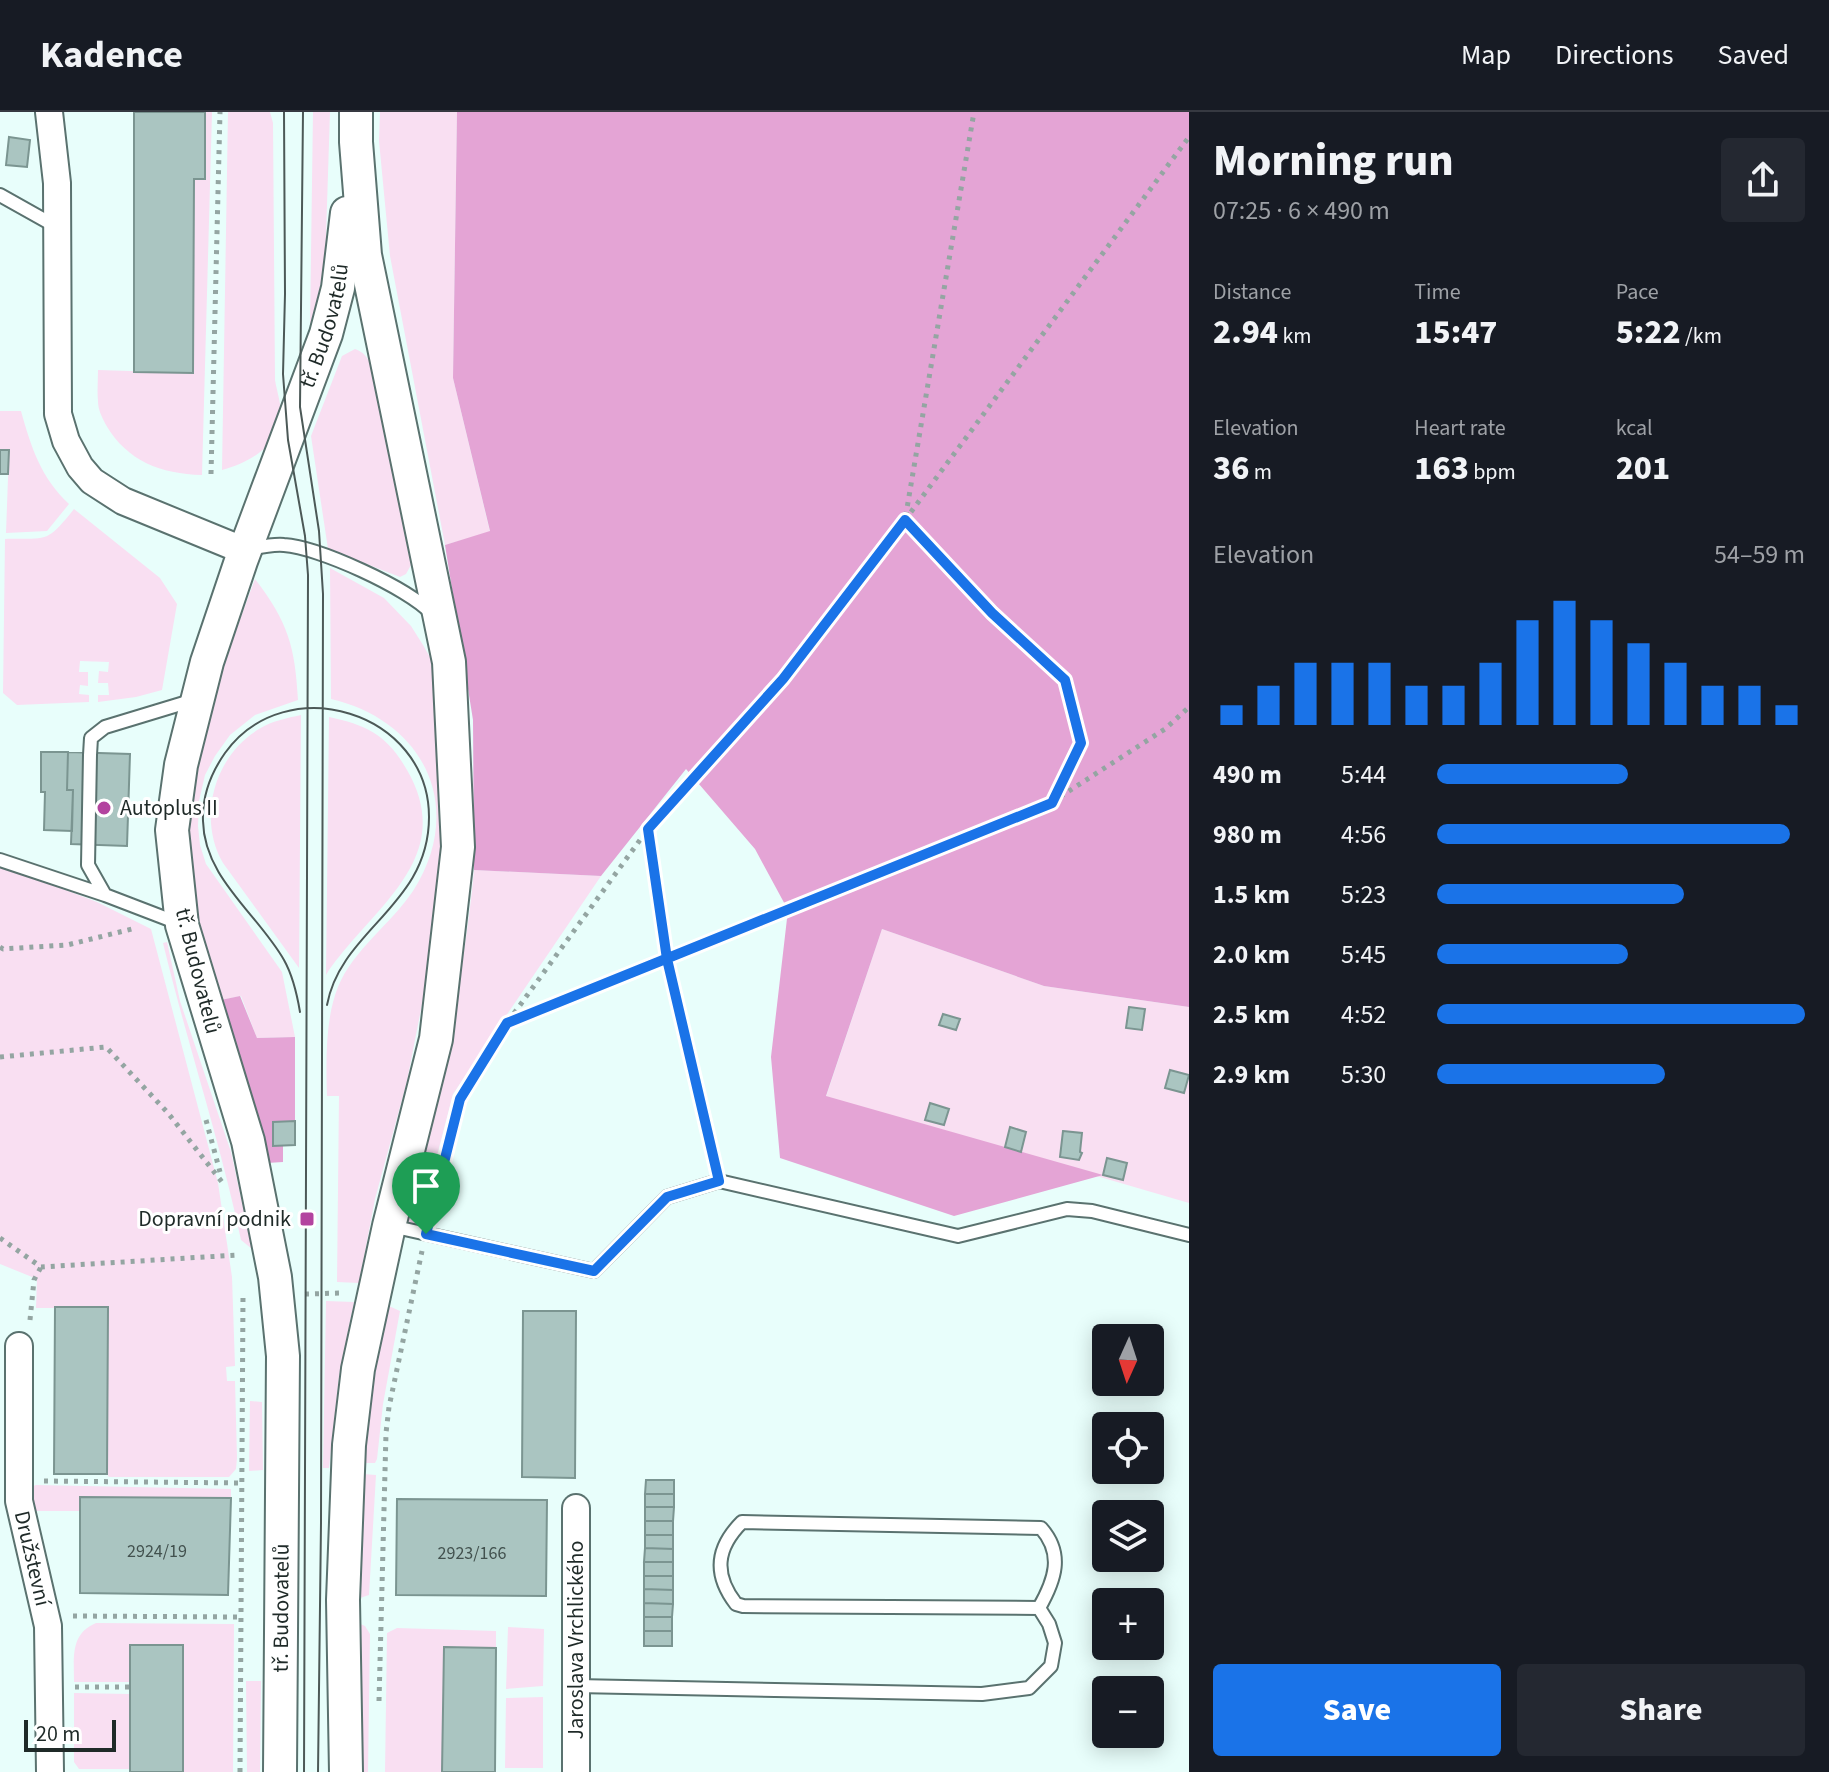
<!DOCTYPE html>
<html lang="en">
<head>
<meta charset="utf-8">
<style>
	:root { --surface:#171b24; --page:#242831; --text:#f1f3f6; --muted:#9ea1a6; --line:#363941; --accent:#1a73e8 }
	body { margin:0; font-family:"Source Sans 3",sans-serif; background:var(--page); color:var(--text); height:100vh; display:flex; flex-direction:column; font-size:30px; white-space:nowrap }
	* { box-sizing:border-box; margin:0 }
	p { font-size:26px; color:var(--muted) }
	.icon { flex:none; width:44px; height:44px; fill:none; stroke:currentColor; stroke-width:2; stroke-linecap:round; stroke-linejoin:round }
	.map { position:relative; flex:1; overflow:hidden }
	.drawer { display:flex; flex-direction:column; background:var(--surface); width:640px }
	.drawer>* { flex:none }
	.needle { width:52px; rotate:183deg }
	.fabs { position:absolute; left:1092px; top:1212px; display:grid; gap:16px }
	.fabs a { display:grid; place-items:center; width:72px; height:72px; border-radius:8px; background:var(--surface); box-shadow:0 4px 20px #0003; font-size:40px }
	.scale { position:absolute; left:24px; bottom:20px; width:92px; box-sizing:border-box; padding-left:8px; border:4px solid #1f2a28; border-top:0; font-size:22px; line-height:28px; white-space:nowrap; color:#1f2a28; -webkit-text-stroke:6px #fff; paint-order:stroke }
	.pin { position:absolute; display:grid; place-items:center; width:68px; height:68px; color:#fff; margin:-82px -34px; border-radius:50% 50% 50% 0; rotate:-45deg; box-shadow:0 0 8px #0007 }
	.pin .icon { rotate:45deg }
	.round { display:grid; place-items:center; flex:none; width:84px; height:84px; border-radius:8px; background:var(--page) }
	.headline { display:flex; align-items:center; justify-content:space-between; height:136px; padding:0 24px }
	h1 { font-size:44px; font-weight:800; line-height:60px }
	.stats { display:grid; grid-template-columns:repeat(3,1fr); gap:12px; height:136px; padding:8px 24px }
	.stats div { display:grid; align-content:center }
	.stats b { font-size:34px; font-weight:800 }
	.stats small { font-size:22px; font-weight:400 }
	.stats p { font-size:22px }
	.chart { height:224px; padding:16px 24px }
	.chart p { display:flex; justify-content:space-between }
	.chart svg { width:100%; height:144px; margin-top:8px; stroke:var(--accent); stroke-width:6 }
	.primary-button { display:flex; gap:16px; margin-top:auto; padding:16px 24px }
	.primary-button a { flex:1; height:92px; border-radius:8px; background:var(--accent); color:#fff; font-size:32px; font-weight:800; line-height:92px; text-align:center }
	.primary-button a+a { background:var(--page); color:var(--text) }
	ul { padding:0 24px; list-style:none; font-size:26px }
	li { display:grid; grid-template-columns:128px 96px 1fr; align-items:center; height:60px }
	li i { height:20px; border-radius:10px; background:var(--accent) }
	header { display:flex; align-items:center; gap:48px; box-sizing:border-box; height:112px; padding:0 40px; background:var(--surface); border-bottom:2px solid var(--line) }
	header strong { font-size:38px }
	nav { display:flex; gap:44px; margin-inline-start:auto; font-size:28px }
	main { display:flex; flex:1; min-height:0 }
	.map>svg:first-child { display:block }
</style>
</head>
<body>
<header>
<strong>Kadence</strong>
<nav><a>Map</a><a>Directions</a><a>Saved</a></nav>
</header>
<main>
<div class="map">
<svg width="1189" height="1660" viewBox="0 0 1189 1660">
	<rect width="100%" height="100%" fill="#e8fefb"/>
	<path fill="#f9dff2" d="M205 0H212L202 363C161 362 127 349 106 313 102 305 98 298 98 289 97 279 98 268 98 258L193 261 194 67 205 66Z
		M228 0H270L273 11 275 268C277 280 282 295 281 306 276 336 248 351 222 358Z
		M313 0H330L325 155 310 214Z
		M380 0H457L453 266 490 420 445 433 390 144 379 29Z
		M355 237C372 243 372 259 375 274L411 453 406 462 400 465 328 437 311 324 342 244Z
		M0 299H21C31 335 41 366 69 392L47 419 6 421 9 339 0 338Z
		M74 397 160 466 177 492 162 578 136 585 98 590V583H109L108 571H98L99 559 108 560 109 550 80 549 79 560H88V574L80 573 79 582 89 583V590L17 593 3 581 5 427C48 426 46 432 74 397Z
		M330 456 384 486 411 514 423 533 431 547 440 632V749L430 851 407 969 375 1087 359 1171 337 1170 339 984H327C326 950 325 907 338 875 353 838 391 812 413 779 466 696 425 609 331 587Z
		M255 467C288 510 295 534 298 588L255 603 230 623 215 644 205 663 199 689 198 714 200 733 206 752 282 860 295 925 257 926 241 884 216 889C209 864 200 838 195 812 170 686 212 583 255 467Z
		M301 603 299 856 223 751C197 706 214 644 259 617 272 609 287 606 301 603Z
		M329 605C367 613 387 623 407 658 459 748 369 797 326 863Z
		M0 753 97 790 151 817 218 1071 232 1165 235 1254 226 1255 227 1269H235L237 1346 236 1357 229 1365H109L107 1362 108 1196H36L37 1167 0 1152Z
		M474 758 601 764 453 982 421 1105 416 1113 406 1114C434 996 463 879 474 758Z
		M882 817 1044 874 1189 895V1091L826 985Z
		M167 830 180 889 231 1040 252 1137 241 1128C220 1028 187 931 163 831Z
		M326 1189 354 1190 339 1264 329 1356H323Z
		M389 1194 400 1199 383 1292 377 1347 375 1351H365L370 1286Z
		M250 1289 262 1290 263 1358 249 1359Z
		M363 1362 376 1363 369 1483 360 1486Z
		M36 1373 231 1377V1386L80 1385V1399H36L33 1397 31 1375Z
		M96 1511 234 1512 233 1660H183V1534L131 1533 130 1570H74C74 1545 70 1522 96 1511Z
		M358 1511 365 1514 370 1522 368 1660H358Z
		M508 1515 544 1517 543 1574 506 1577Z
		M397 1516 496 1519V1536L444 1535 442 1660H385L387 1521Z
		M246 1569H261L260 1660H247Z
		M74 1581 130 1582V1657H79L74 1650Z
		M543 1585V1656H505L506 1586Z"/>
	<path fill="#e4a4d5" d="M457 0H1189V895L1044 874 882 817 826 984 1103 1063 954 1104 780 1046 771 945 788 798 755 737 686 657 601 764 474 758 473 608 445 433 490 419 453 266Z
		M240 884 257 926 295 925V1009L273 1010V1034H283V1050L267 1051 216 889Z"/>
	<path fill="#aac5c1" stroke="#7b9591" stroke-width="2" d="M134 0H205V67H194L193 261 134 260Z
		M9 25 30 28 27 55 6 53Z
		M0 338H9L8 362H0Z
		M41 640H68L67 678H73L72 719 44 718 45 680H41Z
		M68 640 130 642 127 734 71 732 73 678H67Z
		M1129 895 1145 897 1142 918 1126 916Z
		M943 902 960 907 956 918 939 913Z
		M1170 958 1189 963 1184 981 1165 976Z
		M930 991 949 997 944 1013 925 1008Z
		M295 1009V1033L273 1034V1010Z
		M1010 1015 1026 1020 1021 1040 1005 1035Z
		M1063 1019 1082 1021 1080 1040 1082 1041 1079 1048 1060 1045Z
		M1107 1046 1127 1051 1123 1068 1103 1063Z
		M55 1195H108L107 1362H54Z
		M523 1199H576L575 1366 522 1365Z
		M646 1368H674V1382H645Z
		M645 1382H674V1395H645Z
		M80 1385 231 1386 228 1483 80 1481Z
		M397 1387 547 1388 546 1484 396 1483Z
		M645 1395H674L673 1409H645Z
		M645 1409H673V1423H645Z
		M645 1423H673V1437L645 1436Z
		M645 1436 673 1437V1450H644Z
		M644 1450H673V1464H644Z
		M644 1464H673V1478L644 1477Z
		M644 1477 673 1478V1492L644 1491Z
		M644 1491 673 1492 672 1505H644Z
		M644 1505H672V1519H644Z
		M644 1519H672V1534H644Z
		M130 1533H183V1660H130Z
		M444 1535 496 1536 495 1660H442Z"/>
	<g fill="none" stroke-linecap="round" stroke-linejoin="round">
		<defs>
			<path id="service" d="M0 83 57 115
				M247 438C259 435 272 432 284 433 318 435 408 476 431 501
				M0 748 105 783
				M178 811 105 783 88 753 90 643 91 626 105 615 194 588
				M391 1114 594 1159 667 1085 719 1069 958 1124 1067 1097 1092 1099 1189 1123
				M576 1574 982 1582 1029 1576 1051 1554 1055 1531 1049 1512 1039 1496 743 1494 736 1492C713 1462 716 1436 742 1410L1041 1416C1064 1442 1055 1468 1039 1496"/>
			<g id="minor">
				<path d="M49 0 57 71 58 302 66 329 80 355 92 369 123 389 245 439"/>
				<path id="s1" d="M19 1234V1389L48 1514 50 1660"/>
				<path d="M576 1660V1396"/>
			</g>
			<g id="tertiary">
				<path id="s2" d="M280 1660 283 1244 275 1165 248 1029 182 813 172 718 181 653 207 550 241 449 326 222 338 176 347 101"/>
				<path d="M346 1660 343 1488 349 1333 358 1257 389 1114 436 927 458 735 449 550 365 143 356 30V0"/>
			</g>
		</defs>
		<use href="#service" stroke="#5a726f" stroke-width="16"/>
		<use href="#minor" stroke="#5a726f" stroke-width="30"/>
		<use href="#tertiary" stroke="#5a726f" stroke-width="36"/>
		<path stroke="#94a5a2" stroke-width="5" stroke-dasharray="4 6" stroke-linecap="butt" d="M211 362 220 0
			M1052 690 1165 617 1189 595
			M648 717 667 847 715 1052
			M0 835 3 837 67 833 132 817
			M507 911 1052 691 1081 631 1065 568 992 501 905 408 974 0
			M0 945 106 935 168 1001 222 1070
			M206 1008 220 1060
			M431 1102 460 987 507 911 648 717 783 567 905 408 1189 25
			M0 1126 41 1155 237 1143
			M305 1182 343 1181
			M30 1208 34 1168 41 1155
			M44 1369 243 1371
			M73 1504 240 1505
			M75 1575H130
			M379 1589 386 1321 389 1295 422 1139
			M240 1660 243 1184"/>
		<use href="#service" stroke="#fff" stroke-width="12"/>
		<use href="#minor" stroke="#fff" stroke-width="26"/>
		<use href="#tertiary" stroke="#fff" stroke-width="32"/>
		<path stroke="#4c5957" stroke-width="2" d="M284 0 285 182 283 262 288 328 305 424 308 463 304 1660
			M303 0 300 295 319 419 323 482 321 1411 318 1660
			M300 900C297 882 293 864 284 848 258 802 204 766 203 709 202 684 211 661 225 641 286 556 429 600 429 705 429 794 341 817 327 893"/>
	</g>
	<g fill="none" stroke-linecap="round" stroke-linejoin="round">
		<defs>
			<path id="route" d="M426 1122 594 1159 667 1085 719 1069 667 847 648 717 783 567 905 408 992 501 1065 568 1081 631 1052 691 507 911 460 987 426 1122"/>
		</defs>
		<use href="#route" stroke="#fff" stroke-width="16"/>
		<use href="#route" stroke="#1a73e8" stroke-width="10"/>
	</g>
	<g fill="#b3439f" stroke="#fff" stroke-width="3">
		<circle cx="104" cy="696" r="8"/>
		<rect x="299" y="1099" width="16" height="16" rx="4"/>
	</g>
	<g text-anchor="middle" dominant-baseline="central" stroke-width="6" stroke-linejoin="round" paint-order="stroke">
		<g font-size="18" fill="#42514e">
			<text x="157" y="1439">2924/19</text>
			<text x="472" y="1441">2923/166</text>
		</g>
		<g font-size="22" fill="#1f2a28" stroke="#fff">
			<text stroke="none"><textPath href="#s2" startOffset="1484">tř. Budovatelů</textPath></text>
			<text transform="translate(198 859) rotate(76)">tř. Budovatelů</text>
			<text stroke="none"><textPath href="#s1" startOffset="214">Družstevní</textPath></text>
			<text stroke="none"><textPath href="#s2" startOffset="164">tř. Budovatelů</textPath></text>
			<text transform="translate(576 1528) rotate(-90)">Jaroslava Vrchlického</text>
		</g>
		<g font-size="22" fill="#1f2a28" stroke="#fff" text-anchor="start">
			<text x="120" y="696">Autoplus II</text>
			<text x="291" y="1107" text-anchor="end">Dopravní podnik</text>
		</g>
	</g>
</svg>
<div class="fabs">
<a><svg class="needle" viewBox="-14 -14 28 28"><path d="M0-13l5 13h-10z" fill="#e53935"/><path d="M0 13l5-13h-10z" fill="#9ea1a6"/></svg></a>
<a><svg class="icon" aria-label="locate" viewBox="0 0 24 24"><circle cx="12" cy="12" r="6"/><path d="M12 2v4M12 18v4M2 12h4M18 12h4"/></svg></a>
<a><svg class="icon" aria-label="layers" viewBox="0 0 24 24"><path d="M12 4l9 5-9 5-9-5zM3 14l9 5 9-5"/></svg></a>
<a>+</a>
<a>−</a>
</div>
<div class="scale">20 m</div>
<div class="pin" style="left:426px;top:1122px;background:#1e9e55"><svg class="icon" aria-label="arrive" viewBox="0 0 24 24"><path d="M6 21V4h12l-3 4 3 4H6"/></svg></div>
</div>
<section class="drawer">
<div class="headline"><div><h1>Morning run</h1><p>07:25 · 6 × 490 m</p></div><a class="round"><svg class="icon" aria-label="share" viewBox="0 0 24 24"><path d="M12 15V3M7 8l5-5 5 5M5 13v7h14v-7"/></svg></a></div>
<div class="stats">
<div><p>Distance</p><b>2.94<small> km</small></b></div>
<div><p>Time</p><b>15:47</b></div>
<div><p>Pace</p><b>5:22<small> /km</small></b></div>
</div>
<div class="stats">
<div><p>Elevation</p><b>36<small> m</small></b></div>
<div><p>Heart rate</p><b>163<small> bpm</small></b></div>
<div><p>kcal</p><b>201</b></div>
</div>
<div class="chart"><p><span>Elevation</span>54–59 m</p>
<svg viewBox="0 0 160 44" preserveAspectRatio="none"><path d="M5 44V38M15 44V32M25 44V25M35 44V25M45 44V25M55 44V32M65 44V32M75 44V25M85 44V12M95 44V6M105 44V12M115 44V19M125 44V25M135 44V32M145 44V32M155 44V38"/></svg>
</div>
<ul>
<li><b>490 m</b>5:44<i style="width:52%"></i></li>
<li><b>980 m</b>4:56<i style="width:96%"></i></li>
<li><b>1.5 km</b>5:23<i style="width:67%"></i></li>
<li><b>2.0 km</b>5:45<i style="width:52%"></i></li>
<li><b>2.5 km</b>4:52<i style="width:100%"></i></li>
<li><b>2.9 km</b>5:30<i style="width:62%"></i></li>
</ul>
<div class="primary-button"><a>Save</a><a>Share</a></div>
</section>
</main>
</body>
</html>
